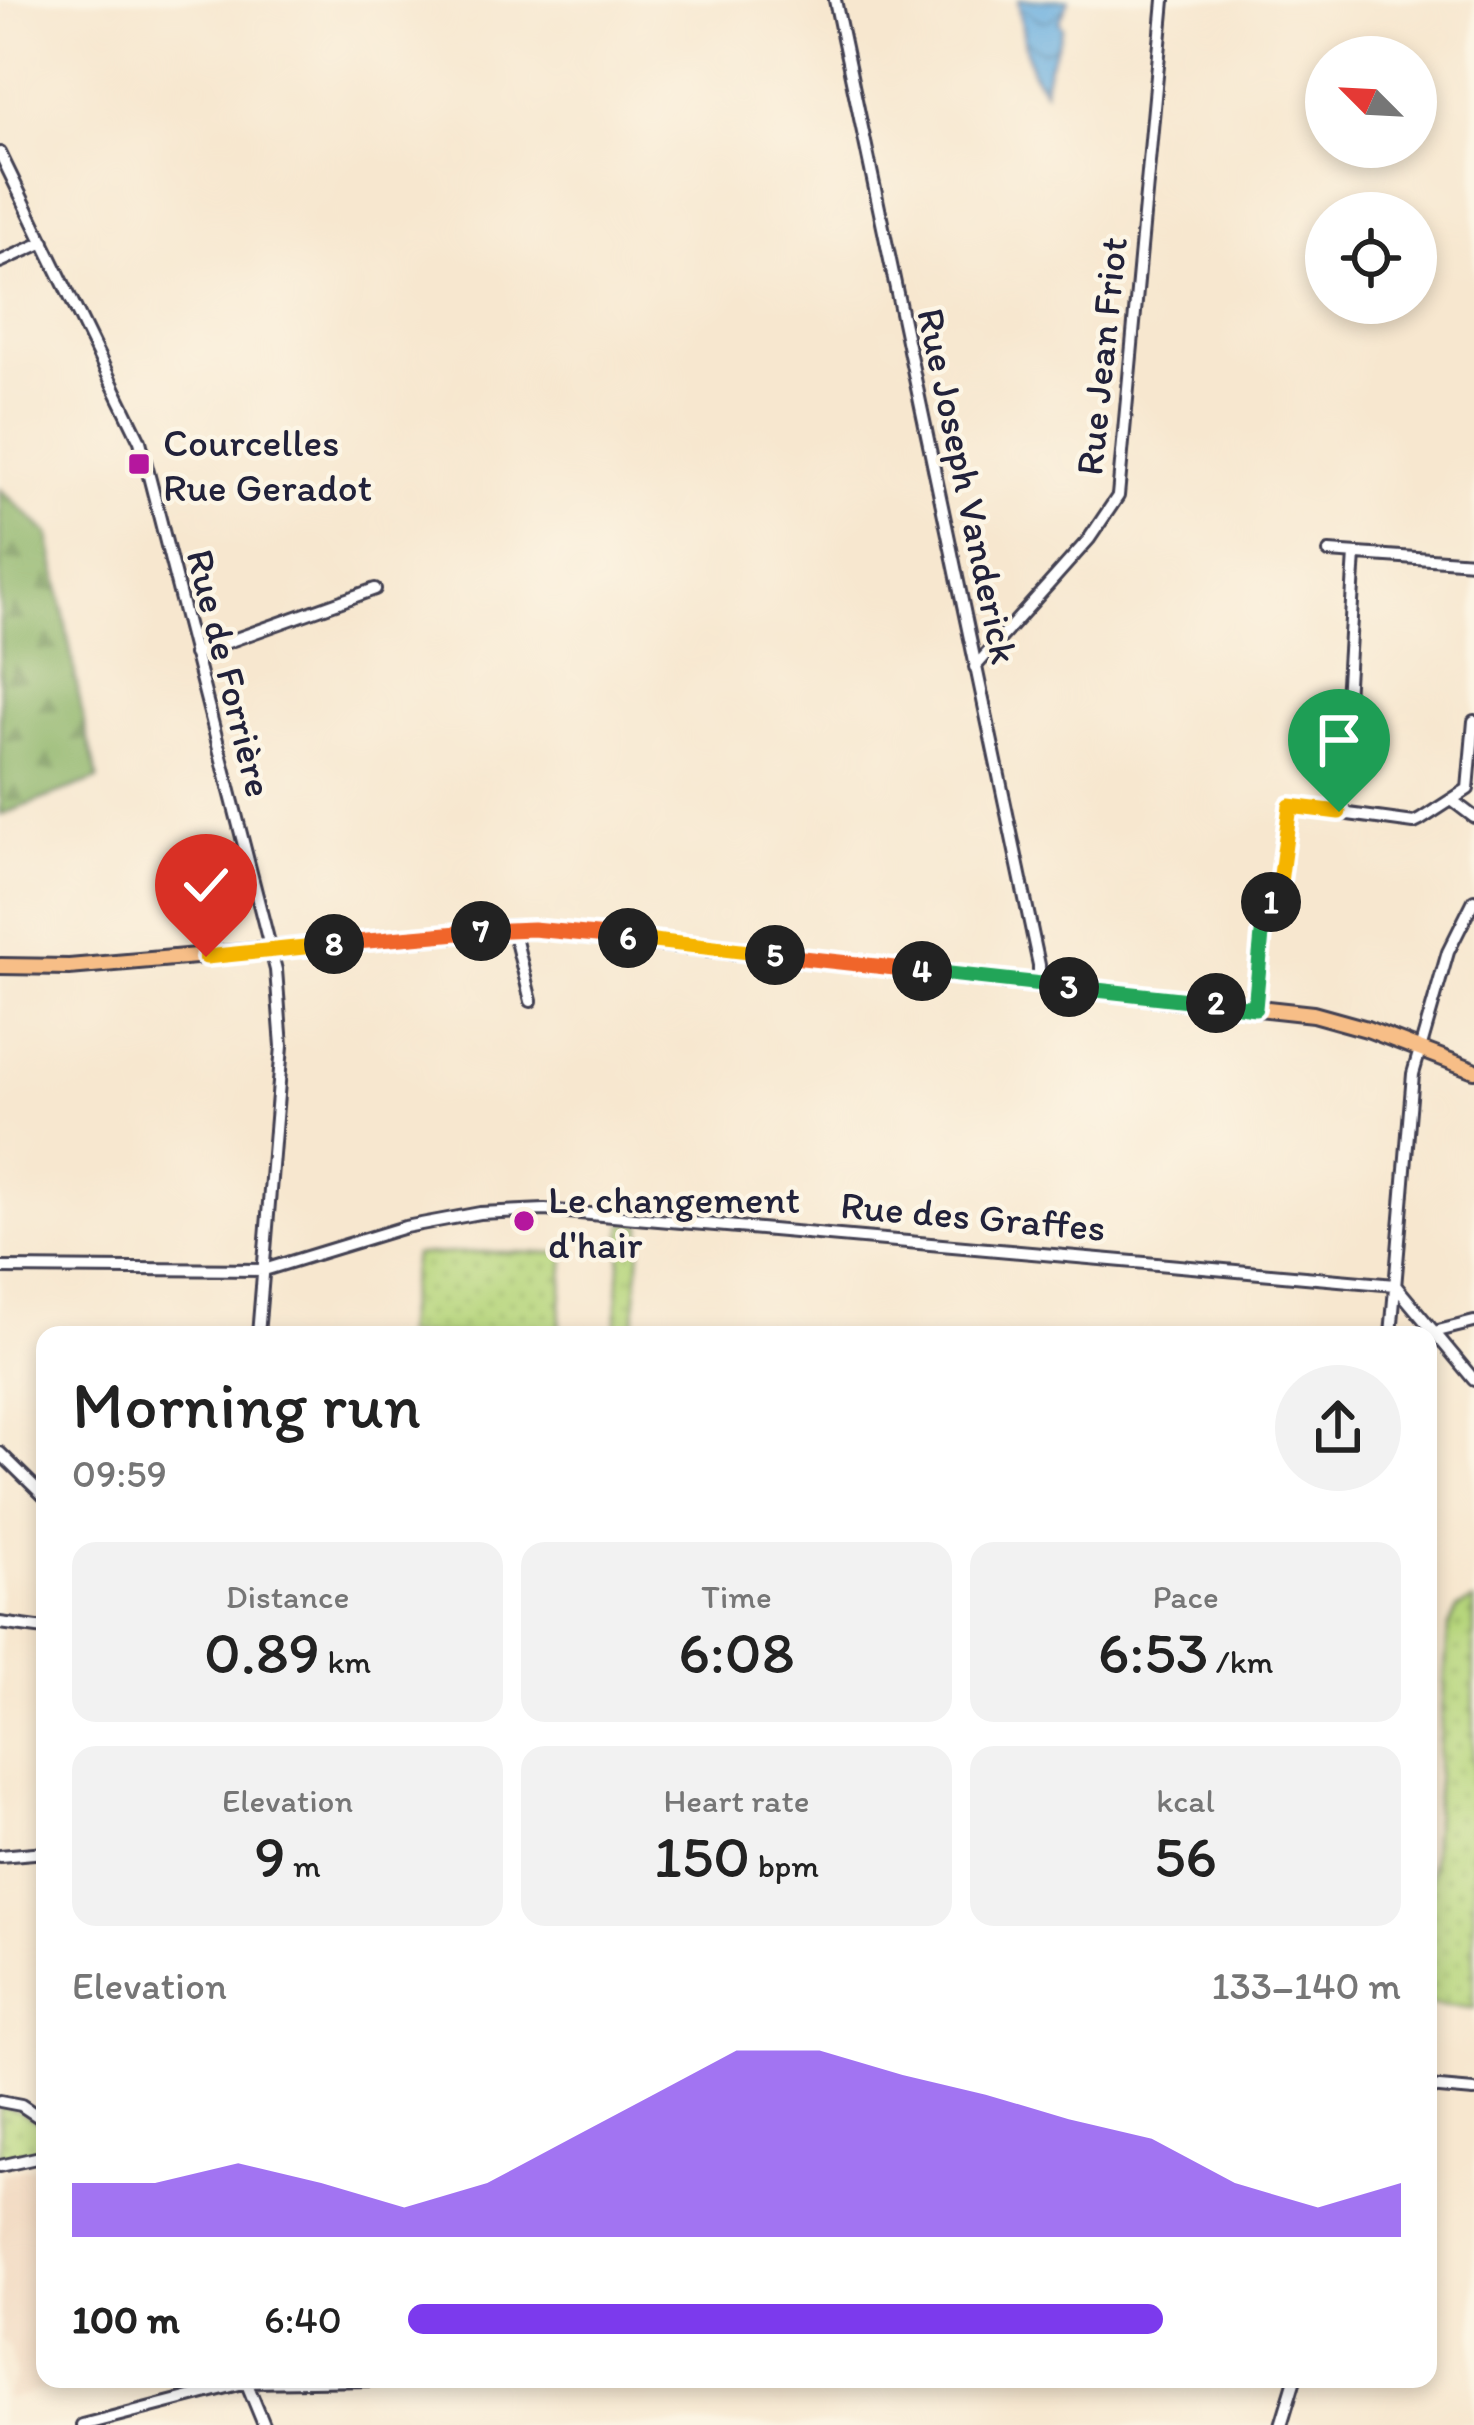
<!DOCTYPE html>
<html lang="en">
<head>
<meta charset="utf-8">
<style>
	:root { --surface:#fff; --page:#f2f2f2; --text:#222; --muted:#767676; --accent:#7c3aed }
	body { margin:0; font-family:Itim,sans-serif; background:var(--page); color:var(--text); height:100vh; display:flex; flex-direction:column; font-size:45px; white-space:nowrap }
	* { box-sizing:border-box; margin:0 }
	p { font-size:39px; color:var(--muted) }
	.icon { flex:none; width:66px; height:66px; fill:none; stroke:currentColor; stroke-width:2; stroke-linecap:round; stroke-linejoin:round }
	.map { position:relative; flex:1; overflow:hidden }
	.drawer { position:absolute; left:36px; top:1326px; width:1401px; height:1062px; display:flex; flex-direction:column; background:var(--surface); border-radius:24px; box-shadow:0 6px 18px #0003 }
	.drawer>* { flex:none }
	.needle { width:78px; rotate:294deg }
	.fabs { position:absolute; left:1305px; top:36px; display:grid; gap:24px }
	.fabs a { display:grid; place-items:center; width:132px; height:132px; border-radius:50%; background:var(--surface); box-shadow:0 6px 18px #0003; font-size:60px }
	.pin { position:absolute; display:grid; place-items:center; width:102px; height:102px; color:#fff; margin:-123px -51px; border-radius:50% 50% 50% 0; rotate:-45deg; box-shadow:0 0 12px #0007 }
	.pin .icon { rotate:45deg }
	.km { position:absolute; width:60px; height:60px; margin:-30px; border-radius:50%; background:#222; color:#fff; font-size:33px; line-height:60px; text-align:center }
	.round { display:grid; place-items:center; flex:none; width:126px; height:126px; border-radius:63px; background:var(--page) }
	.head { display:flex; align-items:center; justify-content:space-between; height:204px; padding:0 36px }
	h1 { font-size:66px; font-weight:600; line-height:90px }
	.stats { display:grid; grid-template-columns:repeat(3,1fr); gap:18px; height:204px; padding:12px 36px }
	.stats div { display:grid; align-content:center; border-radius:24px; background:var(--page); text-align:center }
	.stats b { font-size:60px; font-weight:600 }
	.stats small { font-size:33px; font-weight:400 }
	.stats p { font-size:33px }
	.chart { height:336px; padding:24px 36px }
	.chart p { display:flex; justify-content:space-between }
	.chart svg { width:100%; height:216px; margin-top:12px; fill:var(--accent); opacity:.7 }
	ul { padding:0 36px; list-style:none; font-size:39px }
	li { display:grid; grid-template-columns:192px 144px 1fr; align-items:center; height:90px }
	li i { height:30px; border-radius:15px; background:var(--accent) }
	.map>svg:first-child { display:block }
</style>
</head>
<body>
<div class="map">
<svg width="1474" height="2425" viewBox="0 0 1474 2425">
	<defs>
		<pattern id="grass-dots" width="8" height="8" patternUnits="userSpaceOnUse" patternTransform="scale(3)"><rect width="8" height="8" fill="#b6d57c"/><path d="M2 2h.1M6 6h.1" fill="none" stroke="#9cb76c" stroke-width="1.8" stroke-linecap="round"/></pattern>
		<pattern id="forest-firs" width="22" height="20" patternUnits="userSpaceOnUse" patternTransform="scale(3)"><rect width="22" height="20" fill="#90b66c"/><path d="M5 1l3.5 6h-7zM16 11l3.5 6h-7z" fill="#75945a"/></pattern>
		<pattern id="water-waves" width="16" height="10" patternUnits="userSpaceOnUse" patternTransform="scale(3)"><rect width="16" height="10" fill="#69aedf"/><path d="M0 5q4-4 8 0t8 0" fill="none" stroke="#568db6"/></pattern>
	</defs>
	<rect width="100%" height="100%" fill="#fcf5e5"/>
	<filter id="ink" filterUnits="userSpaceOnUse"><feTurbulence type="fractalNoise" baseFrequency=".00833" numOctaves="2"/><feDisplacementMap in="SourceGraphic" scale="24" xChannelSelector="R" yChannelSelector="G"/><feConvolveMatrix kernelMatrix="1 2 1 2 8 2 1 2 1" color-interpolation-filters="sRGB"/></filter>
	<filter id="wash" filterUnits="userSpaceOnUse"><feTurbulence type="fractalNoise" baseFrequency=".004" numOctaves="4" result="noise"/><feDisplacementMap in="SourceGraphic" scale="48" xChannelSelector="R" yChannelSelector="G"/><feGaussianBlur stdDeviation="2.7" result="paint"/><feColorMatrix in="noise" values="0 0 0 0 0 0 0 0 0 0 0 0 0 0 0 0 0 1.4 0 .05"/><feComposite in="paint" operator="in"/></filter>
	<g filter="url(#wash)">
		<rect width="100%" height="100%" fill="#f7e7cf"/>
		<path fill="#f0d5bc" d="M45 2164V2379H85L9 2399 5 2396 16 2377 10 2347 0 2339V2175Z"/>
		<path fill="url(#grass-dots)" stroke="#6c7c5c" stroke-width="3" d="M623 1223 642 1225 633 1335H615Z
			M485 1252 565 1253 559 1333 611 1335H403L414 1255Z
			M1474 1601V2008L1428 2004V1909L1448 1628 1457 1609Z
			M0 2107 18 2111 43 2126 45 2150 0 2161Z"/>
		<path fill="url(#forest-firs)" stroke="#596c54" stroke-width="3" d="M0 489 49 534 84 723 98 779 0 815Z"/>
		<path fill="url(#water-waves)" stroke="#46688d" stroke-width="3" d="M1018 0H1069L1059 22 1063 27C1057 51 1045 66 1044 91 1023 66 1024 31 1018 0Z"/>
	</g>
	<g filter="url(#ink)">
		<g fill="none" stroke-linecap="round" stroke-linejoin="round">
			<defs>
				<path id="minor" d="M835 0 1039 965V984
					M0 153 140 441 276 970 282 1046 258 1335
					M0 262 44 242
					M1329 552 1474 562
					M194 654 375 589
					M975 667 1089 539 1118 496 1164 0
					M1453 801 1474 817
					M1339 812 1355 554
					M513 929 531 1001
					M1255 1008 1265 913 1279 890 1290 806 1414 823 1420 820 1468 789 1474 721
					M0 1268 264 1270 405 1227 480 1213 545 1210 1395 1285
					M1395 1285 1474 1380
					M1434 1332 1474 1322
					M1391 1335 1413 1074 1448 952 1474 900
					M0 1453 45 1497
					M0 1623 45 1629
					M0 1856 45 1852
					M1428 2087 1474 2091
					M0 2101 21 2105 45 2121
					M0 2166 45 2156
					M245 2379 264 2425
					M82 2425 247 2382 437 2379
					M1281 2425 1295 2379"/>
				<path id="major" d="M0 966 69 967 510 929 544 930 1313 1014 1367 1029 1474 1070"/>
			</defs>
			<use href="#minor" stroke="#424051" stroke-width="16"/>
			<use href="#major" stroke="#424051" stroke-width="20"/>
			<use href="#minor" stroke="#fff" stroke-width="10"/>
			<use href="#major" stroke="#f7be87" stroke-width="14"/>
		</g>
	</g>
	<g fill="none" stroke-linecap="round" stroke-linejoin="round" filter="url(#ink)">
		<defs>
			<path id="split-1" d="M1271 902 1279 890 1290 806 1339 812"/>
			<path id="split-2" d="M1216 1003 1255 1008 1264 913 1271 902"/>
			<path id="split-3" d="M1069 987 1216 1003"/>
			<path id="split-4" d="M922 971 1069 987"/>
			<path id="split-5" d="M775 955 922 971"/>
			<path id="split-6" d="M628 938 775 955"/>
			<path id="split-7" d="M481 931 533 929 628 938"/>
			<path id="split-8" d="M334 944 481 931"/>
			<path id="split-9" d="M206 957 334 944"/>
		</defs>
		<use href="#split-1" stroke="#fff" stroke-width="24"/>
		<use href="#split-2" stroke="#fff" stroke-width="24"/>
		<use href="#split-3" stroke="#fff" stroke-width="24"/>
		<use href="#split-4" stroke="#fff" stroke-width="24"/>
		<use href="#split-5" stroke="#fff" stroke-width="24"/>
		<use href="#split-6" stroke="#fff" stroke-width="24"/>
		<use href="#split-7" stroke="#fff" stroke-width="24"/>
		<use href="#split-8" stroke="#fff" stroke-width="24"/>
		<use href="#split-9" stroke="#fff" stroke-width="24"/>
		<use href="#split-1" stroke="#f5b400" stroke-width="15"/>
		<use href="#split-2" stroke="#22a559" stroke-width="15"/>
		<use href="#split-3" stroke="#22a559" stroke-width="15"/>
		<use href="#split-4" stroke="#22a559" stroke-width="15"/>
		<use href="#split-5" stroke="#f0652b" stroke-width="15"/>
		<use href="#split-6" stroke="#f5b400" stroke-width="15"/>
		<use href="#split-7" stroke="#f0652b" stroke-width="15"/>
		<use href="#split-8" stroke="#f0652b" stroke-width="15"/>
		<use href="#split-9" stroke="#f5b400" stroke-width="15"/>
	</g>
	<g fill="#b5179e" stroke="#fcf5e5" stroke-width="4.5">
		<rect x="127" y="452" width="24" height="24" rx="6"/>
		<circle cx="524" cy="1221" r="12"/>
	</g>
	<g text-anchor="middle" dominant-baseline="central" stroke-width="9" stroke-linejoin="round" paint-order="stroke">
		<g font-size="39" fill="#22223b" stroke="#fcf5e5">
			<text transform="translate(1101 356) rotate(-84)">Rue Jean Friot</text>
			<text transform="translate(968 486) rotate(78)">Rue Joseph Vanderick</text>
			<text transform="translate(230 673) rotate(76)">Rue de Forrière</text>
			<text transform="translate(973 1216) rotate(5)">Rue des Graffes</text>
		</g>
		<g font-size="39" fill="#22223b" stroke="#fcf5e5" text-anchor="start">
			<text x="163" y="442">Courcelles<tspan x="163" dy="45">Rue Geradot</tspan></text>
			<text x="548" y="1199">Le changement<tspan x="548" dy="45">d'hair</tspan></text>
		</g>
	</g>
</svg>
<div class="fabs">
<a><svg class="needle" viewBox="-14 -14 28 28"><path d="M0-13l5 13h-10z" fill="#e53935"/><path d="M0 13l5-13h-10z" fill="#767676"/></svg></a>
<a><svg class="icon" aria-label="locate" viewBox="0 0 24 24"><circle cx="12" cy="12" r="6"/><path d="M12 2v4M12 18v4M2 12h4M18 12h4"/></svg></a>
</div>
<div class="pin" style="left:1339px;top:812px;background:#1e9e55"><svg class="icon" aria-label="arrive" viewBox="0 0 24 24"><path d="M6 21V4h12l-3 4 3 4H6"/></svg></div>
<div class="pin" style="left:206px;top:957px;background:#d93025"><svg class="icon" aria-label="check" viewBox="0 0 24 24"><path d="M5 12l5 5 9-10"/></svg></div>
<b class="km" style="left:1271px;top:902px">1</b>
<b class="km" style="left:1216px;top:1003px">2</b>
<b class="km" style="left:1069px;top:987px">3</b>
<b class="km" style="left:922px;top:971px">4</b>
<b class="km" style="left:775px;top:955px">5</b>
<b class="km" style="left:628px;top:938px">6</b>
<b class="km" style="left:481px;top:931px">7</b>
<b class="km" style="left:334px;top:944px">8</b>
<section class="drawer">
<div class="head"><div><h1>Morning run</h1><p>09:59</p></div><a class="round"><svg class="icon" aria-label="share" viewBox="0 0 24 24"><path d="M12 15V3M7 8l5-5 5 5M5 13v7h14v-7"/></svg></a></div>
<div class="stats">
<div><p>Distance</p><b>0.89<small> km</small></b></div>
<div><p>Time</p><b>6:08</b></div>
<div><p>Pace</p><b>6:53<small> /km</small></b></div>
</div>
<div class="stats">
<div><p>Elevation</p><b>9<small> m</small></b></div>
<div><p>Heart rate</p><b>150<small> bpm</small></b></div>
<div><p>kcal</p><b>56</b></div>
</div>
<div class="chart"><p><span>Elevation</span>133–140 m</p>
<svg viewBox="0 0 160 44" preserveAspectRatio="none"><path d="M0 44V33L10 33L20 29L30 33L40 38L50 33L60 24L70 15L80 6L90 6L100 11L110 15L120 20L130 24L140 33L150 38L160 33V44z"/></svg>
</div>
<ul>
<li><b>100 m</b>6:40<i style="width:76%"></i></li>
</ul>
</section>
</div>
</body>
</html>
